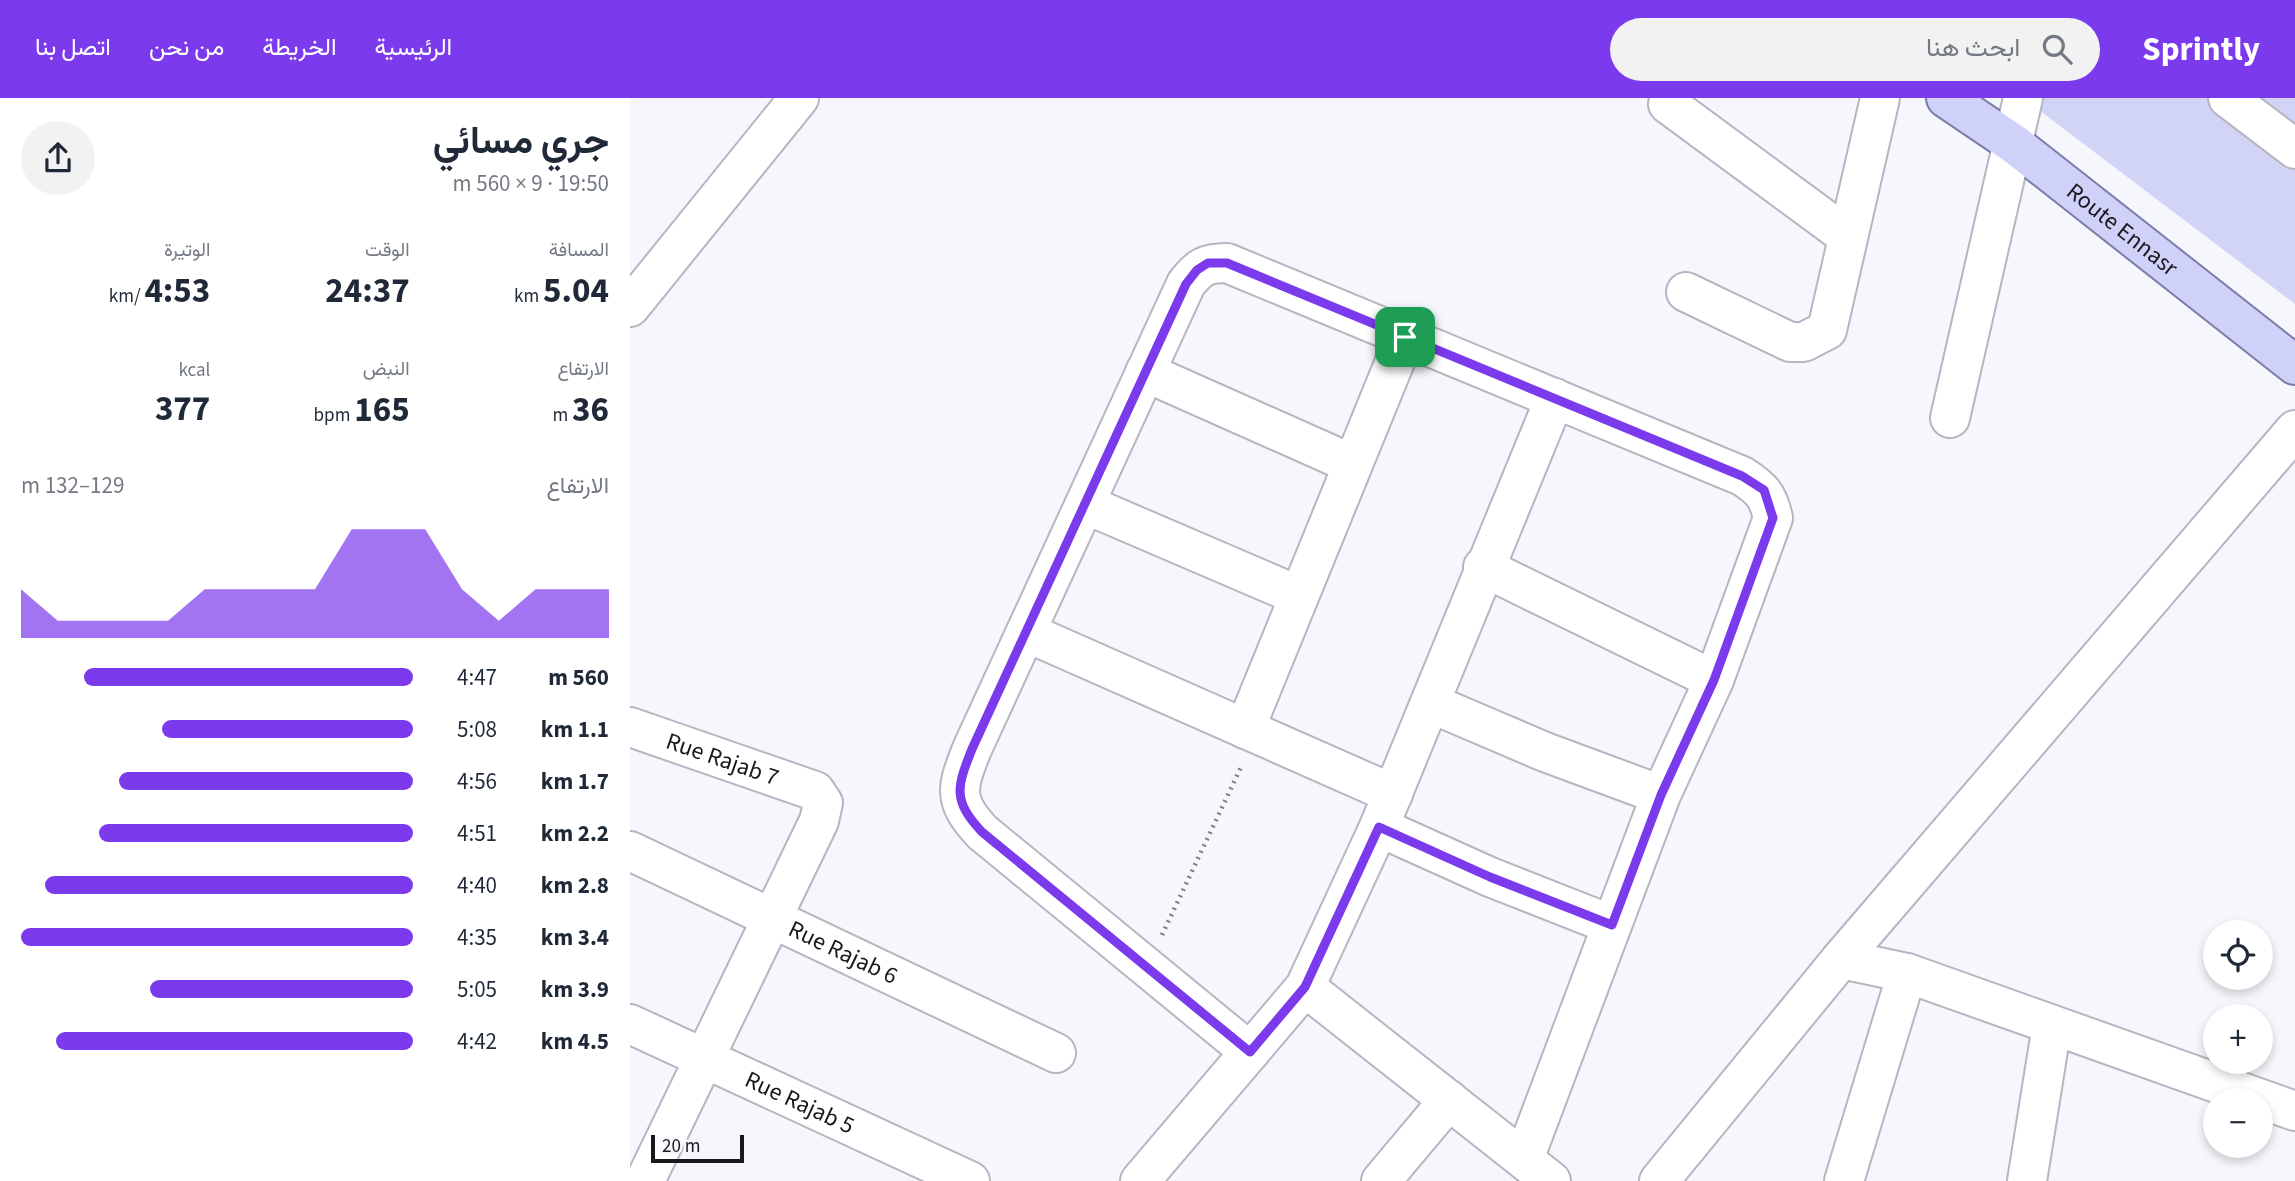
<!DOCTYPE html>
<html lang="ar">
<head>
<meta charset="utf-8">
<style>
	:root { --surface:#fff; --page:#f2f2f3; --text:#1f2937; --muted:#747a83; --accent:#7c3aed }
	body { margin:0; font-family:"Source Sans 3",Vazirmatn,sans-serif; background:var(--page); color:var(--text); direction:rtl; height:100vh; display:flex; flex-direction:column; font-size:26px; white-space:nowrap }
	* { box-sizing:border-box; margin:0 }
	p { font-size:23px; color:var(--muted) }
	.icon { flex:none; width:38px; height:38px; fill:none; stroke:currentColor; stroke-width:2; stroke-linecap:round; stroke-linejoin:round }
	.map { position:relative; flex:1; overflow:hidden; direction:ltr }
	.details { display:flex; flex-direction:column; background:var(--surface); width:630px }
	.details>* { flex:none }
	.fabs { position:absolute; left:1573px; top:822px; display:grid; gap:14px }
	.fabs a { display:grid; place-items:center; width:70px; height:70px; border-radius:50%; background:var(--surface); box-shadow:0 4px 10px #0003; font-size:35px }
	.scale { position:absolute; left:21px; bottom:18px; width:93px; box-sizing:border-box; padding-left:7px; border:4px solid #18191d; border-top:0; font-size:19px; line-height:24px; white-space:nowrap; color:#18191d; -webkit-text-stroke:5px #f6f6fd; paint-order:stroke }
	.pin { position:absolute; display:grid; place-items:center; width:60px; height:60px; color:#fff; margin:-30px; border-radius:14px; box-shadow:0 4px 10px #0006 }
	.round { display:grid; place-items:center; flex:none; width:74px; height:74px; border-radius:37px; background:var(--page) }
	.overview { display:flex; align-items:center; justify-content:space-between; height:119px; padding:0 21px }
	h1 { font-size:38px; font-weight:700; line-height:52px }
	.metrics { display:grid; grid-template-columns:repeat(3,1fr); gap:10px; height:119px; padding:7px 21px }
	.metrics div { display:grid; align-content:center }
	.metrics b { font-size:35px; font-weight:700 }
	.metrics small { font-size:19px; font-weight:400 }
	.metrics p { font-size:19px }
	.chart { height:196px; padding:14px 21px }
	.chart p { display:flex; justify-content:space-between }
	.chart svg { width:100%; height:126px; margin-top:7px; fill:var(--accent); opacity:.7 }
	ul { padding:0 21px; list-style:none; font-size:23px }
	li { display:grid; grid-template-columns:112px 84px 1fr; align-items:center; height:52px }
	li i { height:18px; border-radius:9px; background:var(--accent) }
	header { display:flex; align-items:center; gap:42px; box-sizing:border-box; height:98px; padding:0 35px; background:var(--accent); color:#fff }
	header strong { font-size:33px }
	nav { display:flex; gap:38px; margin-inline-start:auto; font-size:24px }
	.search { width:490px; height:63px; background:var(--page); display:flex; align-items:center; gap:18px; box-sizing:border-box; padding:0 24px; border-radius:38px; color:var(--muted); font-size:26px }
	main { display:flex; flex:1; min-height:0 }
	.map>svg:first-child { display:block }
</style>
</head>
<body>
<header>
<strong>Sprintly</strong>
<div class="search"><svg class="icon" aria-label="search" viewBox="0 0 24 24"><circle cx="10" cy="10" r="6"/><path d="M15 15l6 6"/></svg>ابحث هنا</div>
<nav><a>الرئيسية</a><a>الخريطة</a><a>من نحن</a><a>اتصل بنا</a></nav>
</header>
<main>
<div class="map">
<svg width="1665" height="1083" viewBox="0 0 1665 1083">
	<rect width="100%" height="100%" fill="#f6f6fd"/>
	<path fill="#d2d4f6" d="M1393 0H1665V206Z"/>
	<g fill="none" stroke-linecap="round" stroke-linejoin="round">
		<defs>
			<g id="minor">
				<path d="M1598 0 1665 51"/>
				<path d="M1038 6 1217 138"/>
				<path d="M1056 194 1160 244H1174L1197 232 1250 0"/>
				<path d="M0 209 169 0"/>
				<path d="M515 274 722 366"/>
				<path d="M1320 320 1393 0"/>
				<path d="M455 406 667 497"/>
				<path d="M853 469 1084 582"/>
				<path d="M396 534 763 696"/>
				<path d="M800 605 915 654 1031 697"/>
				<path id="s1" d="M0 629 185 693 193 705 189 723 15 1083"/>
				<path d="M615 631 775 239"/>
				<path d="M749 729 860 779 982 827"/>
				<path id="s2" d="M0 753 426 955"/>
				<path d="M1211 861 1277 875 1665 1013"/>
				<path d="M675 889 921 1083"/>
				<path id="s3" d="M0 926 340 1083"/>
				<path d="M620 954 352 734C322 702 327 689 342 651L556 186C569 169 576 165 597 165L1112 378C1131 390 1138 397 1143 420L1084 582 1031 697 894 1061"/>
				<path d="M510 1083 675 889 749 729 925 300"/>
				<path d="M751 1083 819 1002"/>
				<path d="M1029 1083 1211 861 1665 332"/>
				<path d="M1214 1083 1277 875"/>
				<path d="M1397 1083 1422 927"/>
			</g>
			<g id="major">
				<path id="s4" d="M1316 0 1384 46 1665 267"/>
			</g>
		</defs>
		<use href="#minor" stroke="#b5b6c1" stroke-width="42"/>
		<use href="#major" stroke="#7b7da9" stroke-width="42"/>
		<path stroke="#7e7f84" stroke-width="4.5" stroke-dasharray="2 5" stroke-linecap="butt" d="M532 837 612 667"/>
		<use href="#minor" stroke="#fff" stroke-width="38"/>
		<use href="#major" stroke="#d0d1f8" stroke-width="38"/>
	</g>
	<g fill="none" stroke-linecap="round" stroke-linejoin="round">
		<defs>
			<path id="route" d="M578 165H597L1112 378 1134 392 1143 420 1084 582 1031 697 982 827 860 779 749 729 675 889 620 954 352 734C322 702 327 689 342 651L556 186 567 172Z"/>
		</defs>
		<use href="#route" stroke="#fff" stroke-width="14"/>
		<use href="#route" stroke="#7c3aed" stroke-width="9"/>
	</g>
	<g text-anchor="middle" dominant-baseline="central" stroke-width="5" stroke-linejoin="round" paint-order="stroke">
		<g font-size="24" fill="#18191d" stroke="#f6f6fd">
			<text stroke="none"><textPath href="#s4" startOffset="220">Route Ennasr</textPath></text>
			<text stroke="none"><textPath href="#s1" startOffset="98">Rue Rajab 7</textPath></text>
			<text stroke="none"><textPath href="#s2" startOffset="236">Rue Rajab 6</textPath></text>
			<text stroke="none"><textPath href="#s3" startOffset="187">Rue Rajab 5</textPath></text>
		</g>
	</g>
</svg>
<div class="fabs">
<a><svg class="icon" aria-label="locate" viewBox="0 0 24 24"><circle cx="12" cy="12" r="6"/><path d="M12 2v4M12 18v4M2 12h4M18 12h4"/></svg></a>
<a>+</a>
<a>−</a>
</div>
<div class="scale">20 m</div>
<div class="pin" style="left:775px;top:239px;background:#1e9e55"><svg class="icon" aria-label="arrive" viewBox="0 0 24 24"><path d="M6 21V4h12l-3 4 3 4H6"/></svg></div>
</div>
<section class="details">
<div class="overview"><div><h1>جري مسائي</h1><p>19:50 · 9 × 560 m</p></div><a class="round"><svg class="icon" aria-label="share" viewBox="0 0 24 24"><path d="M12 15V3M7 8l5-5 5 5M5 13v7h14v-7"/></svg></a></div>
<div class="metrics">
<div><p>المسافة</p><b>5.04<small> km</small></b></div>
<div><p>الوقت</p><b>24:37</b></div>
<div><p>الوتيرة</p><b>4:53<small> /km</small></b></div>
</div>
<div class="metrics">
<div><p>الارتفاع</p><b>36<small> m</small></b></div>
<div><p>النبض</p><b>165<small> bpm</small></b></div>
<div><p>kcal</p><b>377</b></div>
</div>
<div class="chart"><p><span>الارتفاع</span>129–132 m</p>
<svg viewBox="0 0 160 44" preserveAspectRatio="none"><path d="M0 44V27L10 38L20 38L30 38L40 38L50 27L60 27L70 27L80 27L90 6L100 6L110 6L120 27L130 38L140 27L150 27L160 27V44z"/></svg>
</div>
<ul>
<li><b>560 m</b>4:47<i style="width:84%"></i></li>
<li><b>1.1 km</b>5:08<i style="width:64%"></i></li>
<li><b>1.7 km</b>4:56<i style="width:75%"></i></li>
<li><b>2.2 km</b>4:51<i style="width:80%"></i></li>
<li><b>2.8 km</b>4:40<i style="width:94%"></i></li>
<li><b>3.4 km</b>4:35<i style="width:100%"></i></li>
<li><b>3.9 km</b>5:05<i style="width:67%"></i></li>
<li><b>4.5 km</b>4:42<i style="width:91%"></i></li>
</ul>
</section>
</main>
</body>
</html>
